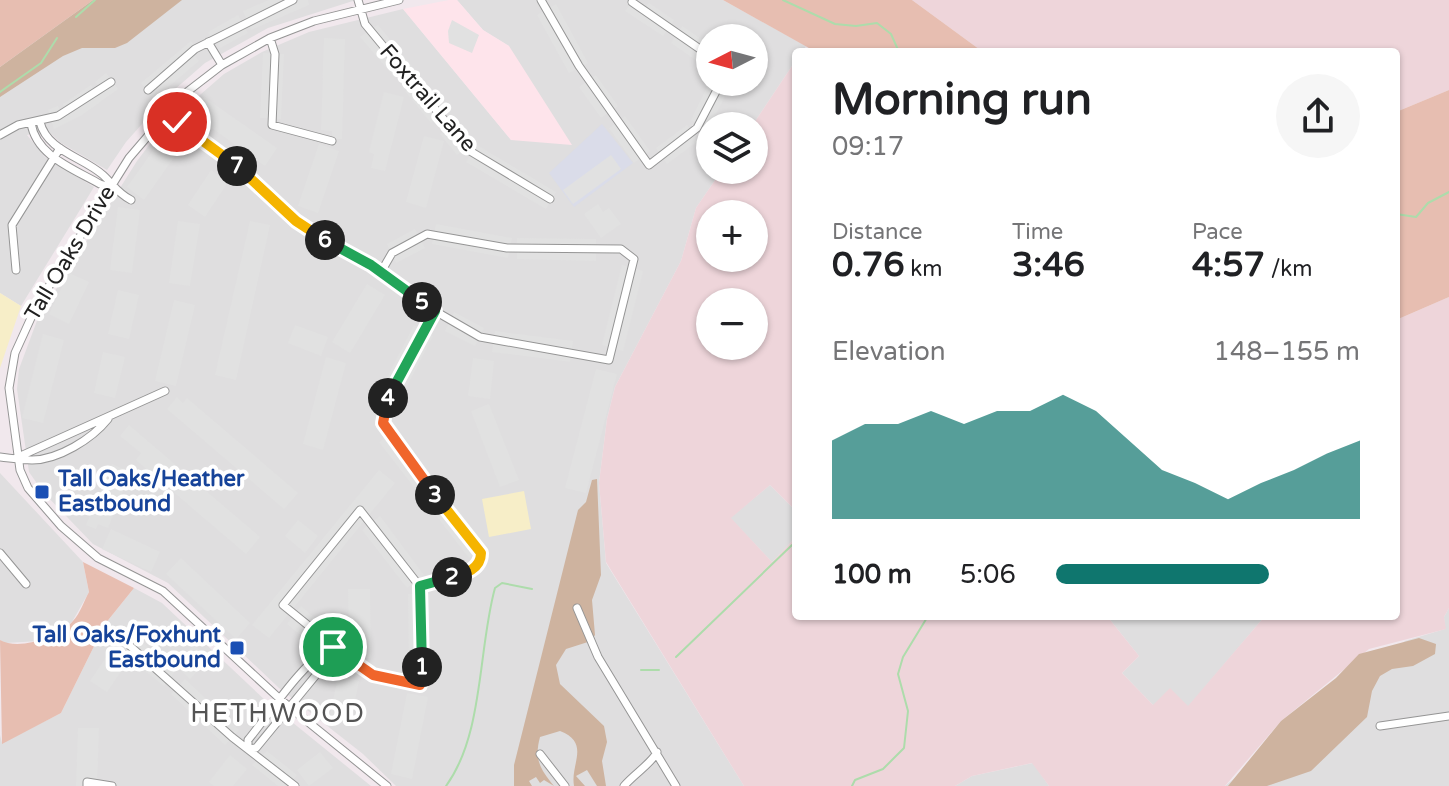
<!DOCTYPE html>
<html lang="en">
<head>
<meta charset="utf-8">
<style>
	:root { --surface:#fff; --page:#f6f6f6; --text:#202124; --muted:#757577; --accent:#0f766e }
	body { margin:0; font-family:"Varela Round",sans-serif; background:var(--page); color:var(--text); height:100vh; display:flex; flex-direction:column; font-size:30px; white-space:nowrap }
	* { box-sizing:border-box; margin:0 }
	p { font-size:26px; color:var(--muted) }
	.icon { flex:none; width:44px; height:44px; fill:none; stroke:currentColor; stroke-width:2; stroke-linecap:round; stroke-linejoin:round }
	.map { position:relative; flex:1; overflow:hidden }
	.side { position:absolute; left:792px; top:48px; width:608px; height:572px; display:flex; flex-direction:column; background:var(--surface); border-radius:8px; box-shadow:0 2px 6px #0004 }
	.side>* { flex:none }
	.needle { width:52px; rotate:264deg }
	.tools { position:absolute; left:696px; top:24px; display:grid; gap:16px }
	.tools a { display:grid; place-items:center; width:72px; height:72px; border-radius:50%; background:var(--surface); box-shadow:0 2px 6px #0004; font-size:40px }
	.pin { position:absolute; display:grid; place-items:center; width:68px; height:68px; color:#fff; margin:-34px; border:4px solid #fff; border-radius:50%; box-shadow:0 2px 8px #0007 }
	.km { position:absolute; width:40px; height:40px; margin:-20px; border-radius:50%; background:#222; color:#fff; font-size:22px; line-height:40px; text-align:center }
	.round { display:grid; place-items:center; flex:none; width:84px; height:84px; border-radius:42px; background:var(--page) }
	.headline { display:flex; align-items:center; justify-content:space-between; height:136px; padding:0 40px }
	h1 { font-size:44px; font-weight:700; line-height:60px }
	.metrics { display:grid; grid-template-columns:repeat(3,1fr); gap:12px; height:136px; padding:8px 40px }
	.metrics div { display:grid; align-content:center }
	.metrics b { font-size:34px; font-weight:700 }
	.metrics small { font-size:22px; font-weight:400 }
	.metrics p { font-size:22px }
	.chart { height:224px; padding:16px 40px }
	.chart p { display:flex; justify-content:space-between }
	.chart svg { width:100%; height:144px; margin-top:8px; fill:var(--accent); opacity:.7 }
	ul { padding:0 40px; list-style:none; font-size:26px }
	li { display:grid; grid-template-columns:128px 96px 1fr; align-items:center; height:60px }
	li i { height:20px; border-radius:10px; background:var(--accent) }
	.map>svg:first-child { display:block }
</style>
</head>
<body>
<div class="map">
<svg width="1449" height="786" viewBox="0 0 1449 786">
	<rect width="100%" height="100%" fill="#f1e8ed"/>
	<path fill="#dfdedf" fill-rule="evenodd" d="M97 0H356L268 28 205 63 166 97 126 142 107 170 61 143 47 130 27 135 45 157 94 187 21 306 0 293V68Z
		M457 0H723L806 46 802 52H796V60L752 126H710V170H722L696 208 681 261 615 387 607 419 599 483 606 563 744 786H396L363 754 279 688 168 583 93 544 43 492 29 472 17 389 19 369 38 318 137 161 162 128 224 74 262 52 309 32 403 9 511 140 509 46 483 30ZM710 38H754V82H710Z
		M0 473 83 562 89 592 72 622 40 641 5 643 0 640Z
		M770 485 796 511V537L772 562 730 518Z
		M134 588 162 603 266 701 371 786H0V735L2 743 61 713 105 624Z
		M1449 608V786H1225L1405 641 1445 629 1444 617Z
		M1107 616H1265L1188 707 1153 705 1122 673 1139 656Z
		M1033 763 1049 786H955L972 776Z"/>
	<path fill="#dadce9" d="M602 124 633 163 574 207 549 173Z"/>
	<path fill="#fee4eb" d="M449 0H457L483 30 509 46 572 145 511 140 403 9Z"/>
	<path fill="#eed5da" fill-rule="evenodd" d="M912 0H1449V90L1396 112V52H983Z
		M796 60V511L770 485 731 518 772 562 796 537V616H1107L1139 656 1122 673 1153 705 1170 688 1188 706 1265 616H1396V320L1449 297V608L1444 617 1446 629 1369 649 1281 721 1225 786H1049L1032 763 972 776 955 786H744L606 562 599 483 607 419 615 387 681 261 696 208 722 170H754L752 126ZM710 214H754V258H710ZM710 302H754V346H710Z"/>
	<path fill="#e7beb1" d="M0 0H93L0 67Z
		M723 0H912L983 52H816Z
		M1449 90V297L1396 320V112Z
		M83 562 134 588 105 624 61 713 2 744 0 640C19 651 59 637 73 621 80 614 84 601 89 592Z"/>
	<path fill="#ceb39f" d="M93 0H182L127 43 115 48H82L63 56 0 97V67Z
		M597 479 601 575 592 600 595 635 591 641 566 649 556 665 560 684 604 726 607 742 602 761 606 786H597L587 770 576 776 585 786H574C570 764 591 743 560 731L540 737C534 759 540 769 554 786L544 780 540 783 536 777 529 781 532 786H514V765L578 510 586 502 592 480Z
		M1419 638 1436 644 1435 654 1413 666 1392 669 1380 676 1372 691 1367 717 1311 771 1267 786H1228L1281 721 1336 678 1359 654Z"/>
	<path fill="#f7eec8" d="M0 293 21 306 0 368Z
		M524 491 531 529 489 537 482 499Z"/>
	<path fill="#e1e1e1" d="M269 0H308L309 5 251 30 243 11Z
		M633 0 645 7 649 3 674 20 663 36 625 11Z
		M556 4 588 63 569 73 537 15Z
		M238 15 248 33 220 48 217 42 214 44 208 32Z
		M452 20 479 35 472 53 449 43 448 31Z
		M378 25 447 109 431 123 405 91 410 86 400 74 395 78 360 37Z
		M682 26 710 45V70L671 43Z
		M324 38 345 39 342 139H332V131L321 130Z
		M191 41 200 51 195 56 199 61 154 99 141 83Z
		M263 53 284 54 281 119 260 118Z
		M106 73 118 89 82 115 54 129 48 110 58 106 60 111 65 109 63 104 91 85 94 90 99 87 95 82Z
		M596 75 618 106 601 118 579 87Z
		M710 81 732 82 709 128 691 120Z
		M384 92 404 97 385 171 371 168 374 154 369 152Z
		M204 97 277 148 265 166 192 114Z
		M453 116 473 142 457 155 440 134 446 129 442 125Z
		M625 116 650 151 634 163 609 128Z
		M687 125 698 141 667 164 656 148Z
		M165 134 182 146 144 200 127 187Z
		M424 136 444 141 426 208 406 202Z
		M319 144 339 151 318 213 298 206Z
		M477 145 556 192 546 209 466 162Z
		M611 155 621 169 573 204 563 190Z
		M211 170 228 182 205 217 188 205Z
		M598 204 603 212 609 208 621 224 601 238 584 214Z
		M118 207 140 210 132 273 110 270Z
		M178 221 200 224 190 286 169 283Z
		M250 221 270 225 236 380 215 375Z
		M436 224 512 238 508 258 432 244Z
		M415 229 425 248 396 263 387 244Z
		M517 238 596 239V261L517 259Z
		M622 265 643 271 623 351 602 345Z
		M69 273 89 282 69 324 49 314Z
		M367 284 385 295 350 353 332 342Z
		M118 290 139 295 129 339 108 334Z
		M174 300 195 305 176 386 155 381Z
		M454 312 484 328 475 346 445 331Z
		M295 325 328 337 321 356 288 343Z
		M414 325 433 336 395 409 376 399Z
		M495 331 573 341 570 362 492 352Z
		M43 334 64 340 43 423 22 418Z
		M103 352 125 357 115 398 94 393Z
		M326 357 346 363 323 450 303 444Z
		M473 358 494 361 490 399 468 396Z
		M596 369 617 374 586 493 565 488Z
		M177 397 183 403 187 398 298 493 284 509 167 409Z
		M489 404 519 480 500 487 471 411Z
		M129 425 260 537 246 554 136 460 141 453 120 436Z
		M396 429 485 545 469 558 379 442Z
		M112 464 131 472 108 528 98 524 96 529 86 525Z
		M379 470 395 483 269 638 252 625Z
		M380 516 424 575 407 588 362 530Z
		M298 520 318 536 305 553 285 536Z
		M111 529 160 552 151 572 102 549Z
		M181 558 250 623 236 639 166 574Z
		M348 589H370L371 658H364L356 648H349Z
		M408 594H430V677L409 673Z
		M301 606 323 625 309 642 287 624Z
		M126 629 176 670 164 686 130 659 133 654 117 640Z
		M194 645 209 659 190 679 175 665Z
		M111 650 128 661 107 692 90 681Z
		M338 676 359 681 350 724 329 720Z
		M185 679 239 730 225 745 171 694Z
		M407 693 428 697 412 779 391 774Z
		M78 728H99L97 786H76Z
		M267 751 297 775 288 786H278L252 765Z
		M320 752 333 768 309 786 297 770Z
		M230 755 247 769 233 786H214L209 782Z"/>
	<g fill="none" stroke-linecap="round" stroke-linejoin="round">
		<path stroke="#addcab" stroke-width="2" d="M783 0 835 24 856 26 877 23 891 34 899 52
			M76 17 95 0
			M0 92 41 63 57 38
			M1396 214 1416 217 1428 203 1449 192
			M676 657 792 545
			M641 670H659
			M446 786C484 734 478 649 495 588L502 583 532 589
			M852 786 855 780 883 769 904 748 908 711 898 674 903 657 928 616"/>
		<defs>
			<path id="minor" d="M358 0 365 24 470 151 550 199
				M541 0 579 66 649 165 697 128 721 82
				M632 2 710 56
				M270 38 275 54 272 125 332 141
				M208 42 222 65
				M148 90 195 49 293 0
				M165 114 231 161 306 229 371 265 435 311 480 337 609 360 634 259 621 249 507 248 427 234 392 253 381 272
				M40 122C47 151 83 157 103 175 113 184 117 193 131 200
				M31 123C36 156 74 169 100 184L110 187
				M0 135 18 125 58 116 111 82
				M16 270 12 225 60 148
				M0 457C10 458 21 460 32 460 58 460 92 439 108 419
				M16 458 165 391
				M360 510 421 588 420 685 378 677 362 669 283 605Z
				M0 553 26 584
				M420 586 465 574 481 558 383 423 385 405 435 311
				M577 608 598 657 676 786
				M120 637 232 737 295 786
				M1380 726 1449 716
				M248 749V740C268 716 305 658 333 647
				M248 749 256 748 330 658 333 647
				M540 754 565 786
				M87 786V782L112 786
				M387 786 281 700 163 591 98 558 61 526 28 488 20 470 9 388 15 353 36 307 129 158 183 95 222 65 270 38 314 21 399 0
				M624 786C633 775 653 762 657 752"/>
		</defs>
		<use href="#minor" stroke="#959595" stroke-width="9"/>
		<use href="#minor" stroke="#fff" stroke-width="7"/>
	</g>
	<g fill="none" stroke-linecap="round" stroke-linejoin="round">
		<defs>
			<path id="split-1" d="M333 647 373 675 420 685 422 667"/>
			<path id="split-2" d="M422 667 420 586 452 577"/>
			<path id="split-3" d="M435 495 481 553C481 569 465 574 452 577"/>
			<path id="split-4" d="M388 398 383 423 435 495"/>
			<path id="split-5" d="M388 398 435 311 422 302"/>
			<path id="split-6" d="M325 240 371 265 422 302"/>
			<path id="split-7" d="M237 166 296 221 325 240"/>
			<path id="split-8" d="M177 122 237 166"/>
		</defs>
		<use href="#split-1" stroke="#fff" stroke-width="16"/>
		<use href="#split-2" stroke="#fff" stroke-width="16"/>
		<use href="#split-3" stroke="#fff" stroke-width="16"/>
		<use href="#split-4" stroke="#fff" stroke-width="16"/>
		<use href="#split-5" stroke="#fff" stroke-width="16"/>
		<use href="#split-6" stroke="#fff" stroke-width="16"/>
		<use href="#split-7" stroke="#fff" stroke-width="16"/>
		<use href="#split-8" stroke="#fff" stroke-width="16"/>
		<use href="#split-1" stroke="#f0652b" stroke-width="10"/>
		<use href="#split-2" stroke="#22a559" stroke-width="10"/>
		<use href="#split-3" stroke="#f5b400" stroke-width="10"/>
		<use href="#split-4" stroke="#f0652b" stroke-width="10"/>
		<use href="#split-5" stroke="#22a559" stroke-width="10"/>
		<use href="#split-6" stroke="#22a559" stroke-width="10"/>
		<use href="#split-7" stroke="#f5b400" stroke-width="10"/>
		<use href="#split-8" stroke="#f5b400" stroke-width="10"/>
	</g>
	<g fill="#1a4fb4" stroke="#fff" stroke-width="3">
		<rect x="34" y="484" width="16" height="16" rx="4"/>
		<rect x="229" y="640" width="16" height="16" rx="4"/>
	</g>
	<g text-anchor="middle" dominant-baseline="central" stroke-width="8" stroke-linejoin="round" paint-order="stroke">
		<g font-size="22" fill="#212121" stroke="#fff">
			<text transform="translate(428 98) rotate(49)">Foxtrail Lane</text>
			<text transform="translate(70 253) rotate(-59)">Tall Oaks Drive</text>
		</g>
		<g font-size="22" font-weight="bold" fill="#164399" stroke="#fff" text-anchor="start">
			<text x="58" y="479">Tall Oaks/Heather<tspan x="58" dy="25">Eastbound</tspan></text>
			<text x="221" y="635" text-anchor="end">Tall Oaks/Foxhunt<tspan x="221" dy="25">Eastbound</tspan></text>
		</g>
		<g font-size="26" letter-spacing="2" fill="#545454" stroke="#fff">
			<text x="278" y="713">HETHWOOD</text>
		</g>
	</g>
</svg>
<div class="tools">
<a><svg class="needle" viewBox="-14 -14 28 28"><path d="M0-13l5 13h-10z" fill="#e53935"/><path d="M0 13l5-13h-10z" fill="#757577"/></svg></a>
<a><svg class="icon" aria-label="layers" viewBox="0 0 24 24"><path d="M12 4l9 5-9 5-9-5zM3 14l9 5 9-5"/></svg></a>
<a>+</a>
<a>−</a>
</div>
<div class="pin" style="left:333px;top:647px;background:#1e9e55"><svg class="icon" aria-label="arrive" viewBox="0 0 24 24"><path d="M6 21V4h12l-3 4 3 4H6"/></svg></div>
<div class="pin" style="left:177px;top:122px;background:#d93025"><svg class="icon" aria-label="check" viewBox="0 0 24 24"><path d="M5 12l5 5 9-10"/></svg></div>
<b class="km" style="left:422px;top:667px">1</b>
<b class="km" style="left:452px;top:577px">2</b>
<b class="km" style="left:435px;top:495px">3</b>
<b class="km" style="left:388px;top:398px">4</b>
<b class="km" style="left:422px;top:302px">5</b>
<b class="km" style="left:325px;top:240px">6</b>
<b class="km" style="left:237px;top:166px">7</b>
<section class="side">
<div class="headline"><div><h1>Morning run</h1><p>09:17</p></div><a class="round"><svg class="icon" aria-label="share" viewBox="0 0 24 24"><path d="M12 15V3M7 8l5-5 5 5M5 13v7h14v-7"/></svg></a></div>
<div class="metrics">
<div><p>Distance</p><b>0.76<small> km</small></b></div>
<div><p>Time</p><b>3:46</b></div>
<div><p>Pace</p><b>4:57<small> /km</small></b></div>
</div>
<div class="chart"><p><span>Elevation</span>148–155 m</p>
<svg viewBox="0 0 160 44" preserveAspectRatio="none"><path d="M0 44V20L10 15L20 15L30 11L40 15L50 11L60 11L70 6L80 11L90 20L100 29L110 33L120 38L130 33L140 29L150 24L160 20V44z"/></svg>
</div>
<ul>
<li><b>100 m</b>5:06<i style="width:70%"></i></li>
</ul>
</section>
</div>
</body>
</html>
